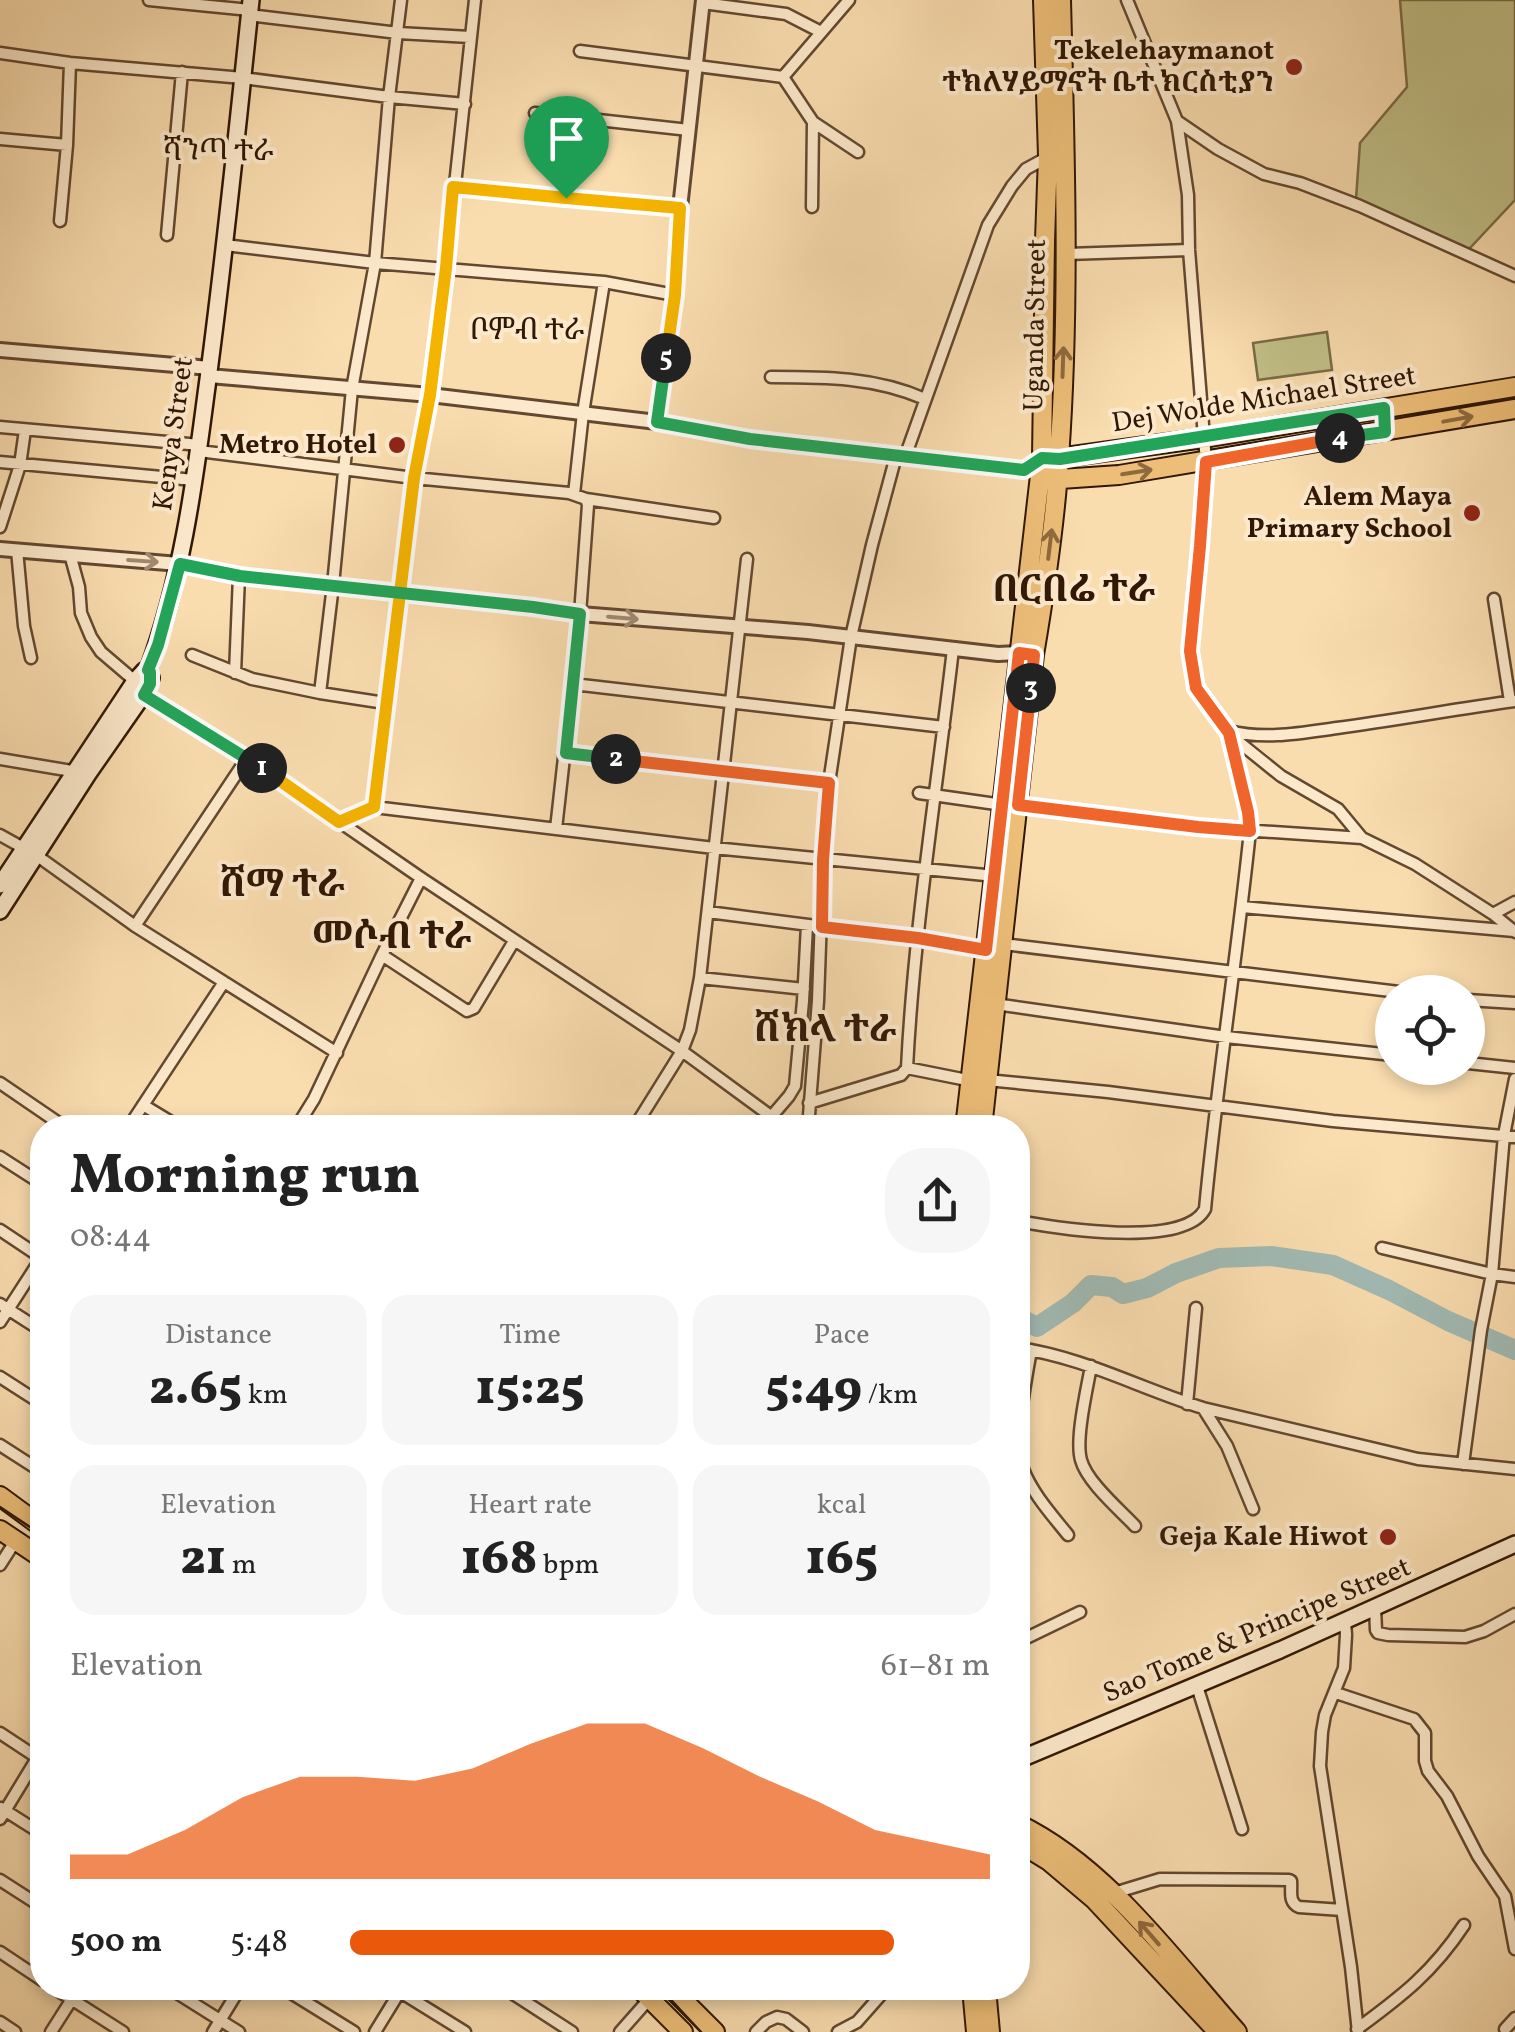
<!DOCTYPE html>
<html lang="en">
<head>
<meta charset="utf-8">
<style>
	:root { --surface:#fff; --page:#f6f6f6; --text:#222; --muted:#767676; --accent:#ea580c }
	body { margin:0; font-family:Vollkorn,"Noto Serif Ethiopic",serif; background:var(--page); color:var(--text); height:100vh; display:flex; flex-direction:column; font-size:38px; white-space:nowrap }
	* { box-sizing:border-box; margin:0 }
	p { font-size:32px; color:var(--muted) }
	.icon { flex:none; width:55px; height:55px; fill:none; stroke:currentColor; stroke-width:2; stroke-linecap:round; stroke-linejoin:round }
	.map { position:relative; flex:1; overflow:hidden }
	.sheet { position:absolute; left:30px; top:1115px; width:1000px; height:885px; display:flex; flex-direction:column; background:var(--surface); border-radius:40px; box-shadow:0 5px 15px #0003 }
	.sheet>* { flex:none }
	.fabs { position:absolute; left:1375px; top:975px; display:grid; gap:20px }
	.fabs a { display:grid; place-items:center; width:110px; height:110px; border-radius:50%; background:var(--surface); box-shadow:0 5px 15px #0003; font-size:50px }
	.pin { position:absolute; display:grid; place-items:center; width:85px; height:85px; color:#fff; margin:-102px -42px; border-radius:50% 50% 50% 0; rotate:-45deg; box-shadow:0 0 10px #0007 }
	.pin .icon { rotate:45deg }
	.km { position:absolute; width:50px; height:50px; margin:-25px; border-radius:50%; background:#222; color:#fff; font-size:28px; line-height:50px; text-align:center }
	.round { display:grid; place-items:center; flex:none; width:105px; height:105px; border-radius:40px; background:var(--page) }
	.summary { display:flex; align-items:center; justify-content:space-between; height:170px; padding:0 40px }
	h1 { font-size:55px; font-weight:800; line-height:75px }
	.metrics { display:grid; grid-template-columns:repeat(3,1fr); gap:15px; height:170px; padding:10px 40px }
	.metrics div { display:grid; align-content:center; border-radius:25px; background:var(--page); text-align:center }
	.metrics b { font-size:50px; font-weight:800 }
	.metrics small { font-size:28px; font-weight:400 }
	.metrics p { font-size:28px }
	.chart { height:280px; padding:20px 40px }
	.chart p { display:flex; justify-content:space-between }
	.chart svg { width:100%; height:180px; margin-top:10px; fill:var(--accent); opacity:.7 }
	ul { padding:0 40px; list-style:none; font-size:32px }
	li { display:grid; grid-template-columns:160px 120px 1fr; align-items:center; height:75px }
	li i { height:25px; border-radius:12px; background:var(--accent) }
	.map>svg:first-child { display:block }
</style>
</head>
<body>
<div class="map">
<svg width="1515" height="2032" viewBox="0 0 1515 2032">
	<rect width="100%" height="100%" fill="#faddaf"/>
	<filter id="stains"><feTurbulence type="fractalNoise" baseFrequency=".002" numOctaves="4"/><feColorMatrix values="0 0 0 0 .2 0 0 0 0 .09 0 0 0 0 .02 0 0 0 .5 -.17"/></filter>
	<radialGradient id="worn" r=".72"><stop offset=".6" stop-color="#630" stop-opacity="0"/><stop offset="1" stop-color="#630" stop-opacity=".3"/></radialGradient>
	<path fill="#c2c088" stroke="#7a6c46" stroke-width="2.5" d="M1400 0H1515V200L1469 249 1356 199 1360 143 1407 87Z
		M1327 332 1332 370 1258 380 1253 343Z"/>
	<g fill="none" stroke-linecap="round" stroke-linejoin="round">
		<path stroke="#a1bab4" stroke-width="20" d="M1018 1317 1037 1327 1073 1303 1091 1285 1112 1287 1123 1294 1147 1288 1176 1273 1219 1258 1271 1256 1333 1265 1389 1290 1448 1321 1515 1350"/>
		<defs>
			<path id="minor" d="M149 0 250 10
				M475 0 446 268 430 395 414 478 374 807 714 848 995 876
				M1127 0 1177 121 1188 195 1189 250 1206 462 1201 546 1189 651 1196 688 1235 739 1281 776 1338 809 1362 838 1415 864 1493 914 1515 932
				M703 3 786 14 821 32
				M249 15 398 33 470 37
				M580 51 783 77
				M0 53 70 63 243 78 389 97 465 104
				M783 77 813 122 858 152
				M783 77 849 0
				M535 113 689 130
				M1177 121 1218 149 1264 174 1300 183 1360 206 1515 276
				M0 139 67 145
				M453 187 680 208
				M812 207 813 122
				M60 221 67 145 70 63
				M167 235 182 72
				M225 245 375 263 604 282 675 295
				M1067 254 1189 250
				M771 377C825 377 875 377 925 399
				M0 427 200 445
				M199 451 414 478 569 493 586 499 588 505 580 614 556 829
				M905 457 988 225 1012 186 1026 169 1048 157
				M0 462 194 480
				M574 494 583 413 604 282
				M586 499 714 518
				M0 527 20 465 25 430
				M17 550 24 626 31 658
				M70 554 79 587 81 613 91 637 101 652 135 681
				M1494 599 1510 701
				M192 655 252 679 320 693 385 703
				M235 673 239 576
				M573 684 944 727
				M320 693 333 585 352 389 375 263 389 97 401 0
				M143 695 247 758 421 878 682 1051 787 1128
				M1229 731C1265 740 1301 733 1337 728 1397 720 1456 709 1515 701
				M566 753 829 783
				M0 759 78 772
				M919 793 1003 805
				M1018 805 1198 827 1362 838
				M339 822 374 807
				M0 835 36 855 135 926 337 1053
				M1242 907 1514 931
				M708 912 918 939 986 950
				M1493 914 1515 902
				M135 926 247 758
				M1003 944 1399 992
				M382 955 467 1011 474 1008 514 941
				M700 978 804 989
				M1468 1000 1515 1003
				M995 1004 1226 1037 1392 1055
				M1468 1063 1515 1068
				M907 1068 972 1081
				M987 1080 1108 1092 1333 1121 1515 1137
				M0 1083 66 1128
				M809 1103 901 1075 907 1068C914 928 937 788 953 649
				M143 1105 181 1128
				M771 1117 789 1096 795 1086 803 1001 807 925
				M128 1128 224 982
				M296 1128 314 1099 382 955 421 878
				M634 1128 682 1051 690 1030 700 978 747 559
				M808 1128 818 1001 823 860 829 783 851 637 872 545 896 456
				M0 1157 42 1184
				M1018 1221C1056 1228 1184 1249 1205 1209 1217 1082 1237 957 1250 831L1248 812 1230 736
				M0 1230 42 1258
				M1382 1248 1492 1274 1515 1277
				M0 1304 42 1331
				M0 1322 42 1257
				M1018 1348C1083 1357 1141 1389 1203 1408L1418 1459 1515 1469
				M1031 1350C1026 1379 1013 1443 1023 1469 1032 1493 1052 1515 1068 1535
				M1091 1366C1087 1389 1075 1439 1081 1460 1087 1482 1119 1509 1135 1526
				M0 1377 42 1404
				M1187 1404 1196 1308
				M1203 1408 1227 1446 1253 1509
				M0 1445 42 1472
				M1463 1464 1481 1330 1492 1274 1504 1135 1515 1079
				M34 1521 42 1507
				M0 1565 16 1540
				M1375 1608 1376 1630 1378 1633 1388 1635 1465 1637 1484 1631 1515 1614
				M1345 1622 1346 1635 1344 1668 1325 1715 1322 1732 1320 1766 1351 1967 1358 2032
				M1018 1642 1080 1612
				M1197 1686 1242 1829
				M1336 1693 1414 1719 1425 1733V1761L1428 1771 1447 1796 1478 1856 1505 1896 1515 1949
				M0 1733 41 1760
				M1 1808 42 1834
				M0 1819 42 1750
				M0 1880 42 1907
				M1114 1893 1160 1879 1289 1880 1291 1881C1292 1892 1288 1902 1299 1907L1342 1910
				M0 1952 42 1980
				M54 1988 123 2032
				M169 1988 239 2032
				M283 1988 354 2032
				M394 1988 465 2032
				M504 1988 572 2032
				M0 2022 15 2032
				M1357 2029C1402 1996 1433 1972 1464 1925
				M1505 2029 1515 2018
				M51 2032 79 1988
				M213 2032 240 1988
				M375 2032 402 1988
				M620 2032 650 1998
				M756 2032 766 2022 777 2017 786 2019 803 2032
				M838 2032 857 2022 887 1988"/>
			<path id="tertiary" d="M0 350 210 368
				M209 376 430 395 657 422 750 439 1024 470
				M657 422 675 295 680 208 703 0
				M0 549 179 564 239 576 533 607 580 614 808 632 998 654 1019 653"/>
			<path id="secondary" d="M0 885 135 681 144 671 148 670C181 581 194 487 206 394 224 263 237 131 251 0
				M0 911 88 774 143 695 151 678 148 670
				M1018 1760 1280 1650 1515 1544"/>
			<path id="primary" d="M1051 459 1204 438 1515 387
				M1046 480 1119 475 1515 409
				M965 1128 1042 458 1045 240 1048 156 1043 0
				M982 1128 1034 655C1045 590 1055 524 1059 458 1070 306 1065 153 1061 0
				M0 1496 42 1527
				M0 1530 42 1558
				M1018 1824C1106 1866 1173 1960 1237 2032
				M1018 1842 1049 1861 1094 1899 1218 2032
				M639 1988 683 2032
				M671 1988 715 2032
				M972 1988 976 2032
				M986 1988 990 2032"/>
		</defs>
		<use href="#minor" stroke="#634830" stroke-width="15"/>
		<use href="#tertiary" stroke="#634830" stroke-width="18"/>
		<use href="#secondary" stroke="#311705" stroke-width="20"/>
		<use href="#primary" stroke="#311705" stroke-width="22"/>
		<use href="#minor" stroke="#fce9cb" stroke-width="10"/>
		<use href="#tertiary" stroke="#fce9cb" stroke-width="12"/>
		<use href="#secondary" stroke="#fce9cb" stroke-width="15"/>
		<use href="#primary" stroke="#edbe78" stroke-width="18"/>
		<path stroke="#311705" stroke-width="2.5" d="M0 1507 42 1535
			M660 1988 701 2032"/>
	</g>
	<defs><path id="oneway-shaft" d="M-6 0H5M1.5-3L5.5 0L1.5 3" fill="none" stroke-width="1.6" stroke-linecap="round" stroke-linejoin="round" transform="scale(2.5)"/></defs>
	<g stroke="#8f6a3e">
		<use href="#oneway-shaft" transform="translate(1063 362) rotate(-88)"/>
		<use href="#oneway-shaft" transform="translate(1458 419) rotate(-10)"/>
		<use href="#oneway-shaft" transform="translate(1137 472) rotate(-9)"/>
		<use href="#oneway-shaft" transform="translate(1050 544) rotate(-83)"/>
		<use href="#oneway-shaft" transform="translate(1149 1933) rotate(-131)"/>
	</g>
	<g stroke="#a18a72">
		<use href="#oneway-shaft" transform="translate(143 561) rotate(4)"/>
		<use href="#oneway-shaft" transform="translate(623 618) rotate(5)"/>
	</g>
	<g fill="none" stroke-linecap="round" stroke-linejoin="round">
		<defs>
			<path id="split-1" d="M262 768 339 822 374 807 414 478 430 395 446 268 453 187 566 198"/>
			<path id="split-2" d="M262 768 144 695 150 684V672L148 670 158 645 180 564 240 576 533 607 580 614 566 753 616 759"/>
			<path id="split-3" d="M616 759 829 783 823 860 822 927 918 938 986 950 1019 653 1034 655 1031 688"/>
			<path id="split-4" d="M1031 688 1018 805 1198 827 1250 831 1248 812 1229 733 1196 688 1190 651 1200 546 1206 462 1340 438"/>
			<path id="split-5" d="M666 358 657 422 750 439 1024 470 1042 458 1060 459 1384 408 1385 432 1340 438"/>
			<path id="split-6" d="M566 198 680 208 675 295 666 358"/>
		</defs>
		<use href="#split-1" stroke="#fff" stroke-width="20"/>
		<use href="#split-2" stroke="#fff" stroke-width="20"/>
		<use href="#split-3" stroke="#fff" stroke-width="20"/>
		<use href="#split-4" stroke="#fff" stroke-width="20"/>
		<use href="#split-5" stroke="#fff" stroke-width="20"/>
		<use href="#split-6" stroke="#fff" stroke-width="20"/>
		<use href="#split-1" stroke="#f5b400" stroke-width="12"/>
		<use href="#split-2" stroke="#22a559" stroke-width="12"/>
		<use href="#split-3" stroke="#f0652b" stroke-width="12"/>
		<use href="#split-4" stroke="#f0652b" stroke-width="12"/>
		<use href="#split-5" stroke="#22a559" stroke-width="12"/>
		<use href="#split-6" stroke="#f5b400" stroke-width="12"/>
	</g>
	<g fill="#8f2418" stroke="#fce9cb" stroke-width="4">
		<circle cx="1294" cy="67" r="10"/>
		<circle cx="397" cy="445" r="10"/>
		<circle cx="1472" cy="513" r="10"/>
		<circle cx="1388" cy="1537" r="10"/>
	</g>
	<g text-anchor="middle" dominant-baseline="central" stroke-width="8" stroke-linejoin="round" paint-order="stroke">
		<g font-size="28" font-weight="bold" fill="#311705" stroke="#fce9cb" text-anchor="end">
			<text x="1274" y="51">Tekelehaymanot<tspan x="1274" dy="32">ተክለሃይማኖት ቤተ ክርስቲያን</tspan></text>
			<text x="377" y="445">Metro Hotel</text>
			<text x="1452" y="497">Alem Maya<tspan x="1452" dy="32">Primary School</tspan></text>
			<text x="1368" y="1537">Geja Kale Hiwot</text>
		</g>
		<g font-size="28" fill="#311705" stroke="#fce9cb">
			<text transform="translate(1036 325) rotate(-89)">Uganda Street</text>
			<text transform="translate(1264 400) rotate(-9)">Dej Wolde Michael Street</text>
			<text transform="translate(174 434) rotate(-82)">Kenya Street</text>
			<text transform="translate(1257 1631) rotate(-23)">Sao Tome &amp; Principe Street</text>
		</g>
		<g font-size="30" fill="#311705" stroke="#fce9cb">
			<text x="218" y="152">ሻንጣ ተራ</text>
			<text x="527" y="331">ቦምብ ተራ</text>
		</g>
		<g font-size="38" font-weight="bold" fill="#311705" stroke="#fce9cb">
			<text x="1074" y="591">በርበሬ ተራ</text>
			<text x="282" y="886">ሸማ ተራ</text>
			<text x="392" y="938">መሶብ ተራ</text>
			<text x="825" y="1031">ሸክላ ተራ</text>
		</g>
	</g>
	<rect width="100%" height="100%" filter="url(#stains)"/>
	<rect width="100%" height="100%" fill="url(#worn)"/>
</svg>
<div class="fabs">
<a><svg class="icon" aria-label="locate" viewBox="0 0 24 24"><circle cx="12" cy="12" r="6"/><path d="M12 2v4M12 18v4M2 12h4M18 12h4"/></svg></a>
</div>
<div class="pin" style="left:566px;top:198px;background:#1e9e55"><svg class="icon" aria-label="arrive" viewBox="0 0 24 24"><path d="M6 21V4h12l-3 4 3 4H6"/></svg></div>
<b class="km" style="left:262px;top:768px">1</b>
<b class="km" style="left:616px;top:759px">2</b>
<b class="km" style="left:1031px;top:688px">3</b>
<b class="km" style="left:1340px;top:438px">4</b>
<b class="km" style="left:666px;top:358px">5</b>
<section class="sheet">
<div class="summary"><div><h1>Morning run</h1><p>08:44</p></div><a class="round"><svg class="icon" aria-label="share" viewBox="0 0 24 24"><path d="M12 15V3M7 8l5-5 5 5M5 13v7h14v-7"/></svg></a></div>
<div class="metrics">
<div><p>Distance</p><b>2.65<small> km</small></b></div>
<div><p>Time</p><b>15:25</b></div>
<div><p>Pace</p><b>5:49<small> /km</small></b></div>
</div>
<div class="metrics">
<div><p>Elevation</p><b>21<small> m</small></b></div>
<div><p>Heart rate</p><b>168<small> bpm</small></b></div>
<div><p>kcal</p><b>165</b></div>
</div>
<div class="chart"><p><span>Elevation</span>61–81 m</p>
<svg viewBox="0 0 160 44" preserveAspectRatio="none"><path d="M0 44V38L10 38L20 32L30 24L40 19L50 19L60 20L70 17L80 11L90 6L100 6L110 12L120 19L130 25L140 32L150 35L160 38V44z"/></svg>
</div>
<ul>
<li><b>500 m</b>5:48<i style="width:85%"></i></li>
</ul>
</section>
</div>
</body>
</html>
